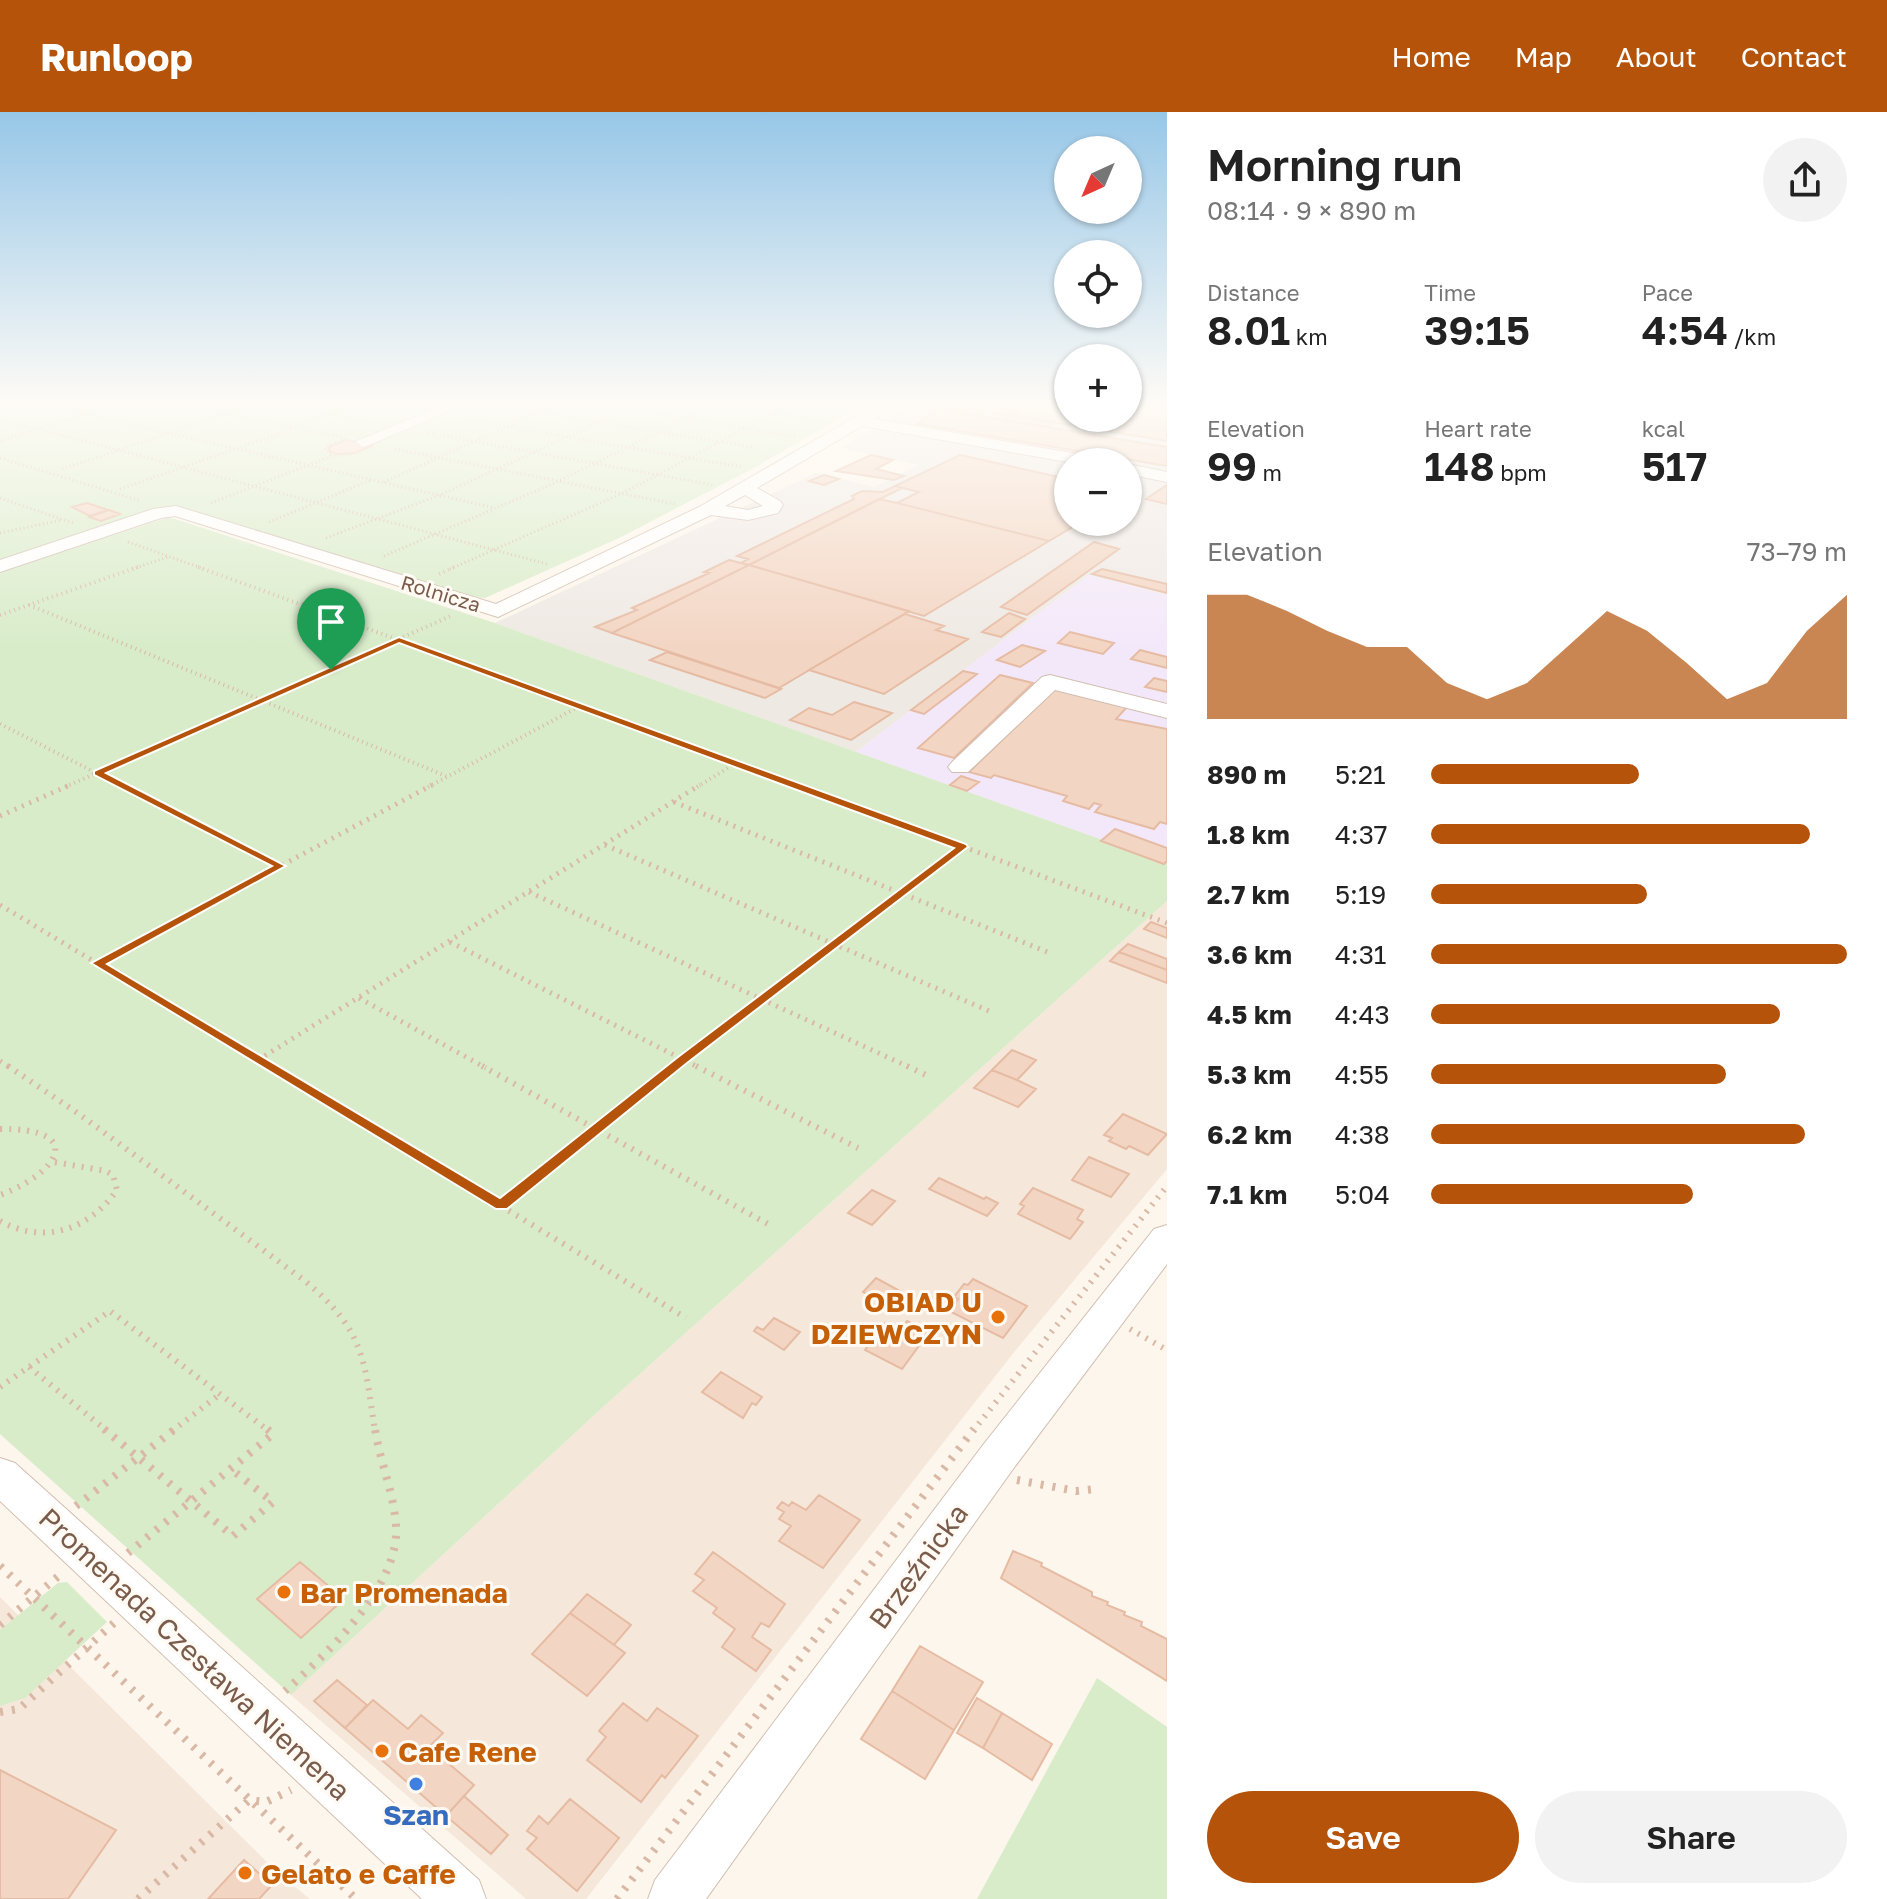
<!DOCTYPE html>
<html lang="en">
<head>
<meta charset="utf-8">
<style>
	:root { --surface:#fff; --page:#f2f2f2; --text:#222; --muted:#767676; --accent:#b45309 }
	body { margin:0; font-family:"Golos Text",sans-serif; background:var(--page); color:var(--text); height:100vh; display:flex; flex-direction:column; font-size:30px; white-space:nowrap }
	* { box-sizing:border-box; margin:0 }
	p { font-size:26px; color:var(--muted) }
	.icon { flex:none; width:44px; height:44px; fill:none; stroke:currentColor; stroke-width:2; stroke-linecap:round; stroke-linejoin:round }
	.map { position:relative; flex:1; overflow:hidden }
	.side { display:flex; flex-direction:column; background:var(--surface); width:720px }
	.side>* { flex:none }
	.needle { width:52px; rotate:224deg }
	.tools { position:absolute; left:1054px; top:24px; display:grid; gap:16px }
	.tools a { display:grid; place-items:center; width:88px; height:88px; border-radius:50%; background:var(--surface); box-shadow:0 2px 6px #0004; font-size:40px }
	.pin { position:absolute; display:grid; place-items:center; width:68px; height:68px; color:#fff; margin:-82px -34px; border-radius:50% 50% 50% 0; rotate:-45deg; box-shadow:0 0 8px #0007 }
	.pin .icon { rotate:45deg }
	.round { display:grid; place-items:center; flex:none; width:84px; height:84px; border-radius:42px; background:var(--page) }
	.overview { display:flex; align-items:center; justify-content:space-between; height:136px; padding:0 40px }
	h1 { font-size:44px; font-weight:600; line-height:60px }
	.figures { display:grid; grid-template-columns:repeat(3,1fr); gap:12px; height:136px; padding:8px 40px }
	.figures div { display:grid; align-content:center }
	.figures b { font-size:40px; font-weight:600 }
	.figures small { font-size:22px; font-weight:400 }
	.figures p { font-size:22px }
	.chart { height:224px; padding:16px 40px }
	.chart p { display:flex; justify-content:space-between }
	.chart svg { width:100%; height:144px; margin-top:8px; fill:var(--accent); opacity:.7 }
	.primary-button { display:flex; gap:16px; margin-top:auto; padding:16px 40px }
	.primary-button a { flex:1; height:92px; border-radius:48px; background:var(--accent); color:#fff; font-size:32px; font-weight:600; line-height:92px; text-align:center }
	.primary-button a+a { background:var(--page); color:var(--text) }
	ul { padding:0 40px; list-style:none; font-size:26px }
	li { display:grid; grid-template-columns:128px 96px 1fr; align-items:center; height:60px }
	li i { height:20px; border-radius:10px; background:var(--accent) }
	header { display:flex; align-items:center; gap:48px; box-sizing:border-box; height:112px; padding:0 40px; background:var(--accent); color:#fff }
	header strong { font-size:38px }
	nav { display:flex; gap:44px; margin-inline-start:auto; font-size:28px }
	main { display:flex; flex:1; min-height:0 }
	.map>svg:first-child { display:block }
</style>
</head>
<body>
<header>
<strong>Runloop</strong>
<nav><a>Home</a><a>Map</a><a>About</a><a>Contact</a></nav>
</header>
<main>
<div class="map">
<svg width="1167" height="1787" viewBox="0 0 1167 1787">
	<rect width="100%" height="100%" fill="#fdf6ec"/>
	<path fill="#f5e8da" d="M1167 789V1057L1015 1239 586 1787H526L291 1583 602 1296Z
		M0 1485 279 1762 310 1787H0Z"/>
	<path fill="#efe9e4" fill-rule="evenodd" d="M920 288H1068V306H1128V288H1167V483L1089 463 856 640 495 511 816 361 874 375 918 353 842 336ZM1068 350H1128V410H1068Z"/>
	<path fill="#f3e8fa" d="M1089 463 1167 483V751L856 640Z"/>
	<path fill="#d8ecc9" d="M0 288H870L752 357 621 425 485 486 471 485 169 394 0 448Z
		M169 405 495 511 1167 751V789L602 1296 291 1583 0 1322V460Z
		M67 1470 107 1510 25 1586 0 1594V1518L58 1471Z
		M1097 1566 1167 1615V1787H977Z"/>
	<path fill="#f3d5c3" stroke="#e6bba3" stroke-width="2" d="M951 288H1031L1008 304 952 294 957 292 947 290Z
		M1031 288H1068V306H1128V294L1167 300V329L1009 303Z
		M938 297 1167 335V354L917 312Z
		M1009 303 1055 310 1049 315 1003 308Z
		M346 328 372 334 355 341 337 342 328 339 331 335H328Z
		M871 343 893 348 876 357 904 364 894 368 836 359Z
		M960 343 1068 367V410H1081L1049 429 897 391 919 380 895 374Z
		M824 363 839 367 824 373 809 369Z
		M1167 373V392L1146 387Z
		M895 374 902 376 749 453 741 451 748 447 737 444 854 387 852 384 862 379 883 380Z
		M879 387 897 391 1049 429 924 504 749 453Z
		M87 391 108 398 90 404 72 395Z
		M109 398 120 402 101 409 89 405Z
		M1094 430 1119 437 1027 503 1001 495Z
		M729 448 749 453 612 521 595 515 637 498 632 496 709 461 704 460Z
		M749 453 909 499 779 576 612 521Z
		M1102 457 1167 472V481L1092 462Z
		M1009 501 1025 507 1001 525 982 520Z
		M905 502 944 514 936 518 968 527 884 582 809 558Z
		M1070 520 1114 531 1103 542 1058 531Z
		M1022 533 1045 539 1020 555 997 548Z
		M1140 538 1167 545V556L1131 547Z
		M667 540 781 577 765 586 650 548Z
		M963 559 977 562 924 602 911 598Z
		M1000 563 1033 571 954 646 918 636Z
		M1154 566 1167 569V580L1145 575Z
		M1055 577 1127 595 1116 607 1167 617V712L1160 710 1154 717 1095 700 1101 693 1094 691 1089 697 1063 689 1067 684 994 663 991 666 969 660Z
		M854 590 892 601 851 628 790 608 809 596 832 603Z
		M961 664 979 670 967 679 950 673Z
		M1115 717 1167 736V749L1164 752 1101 729Z
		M1151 810 1167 816V826L1144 817Z
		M1128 832 1167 847V858L1119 840Z
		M1119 840 1167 858V871L1110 849Z
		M1012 938 1036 948 1017 968 992 958Z
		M992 958 1017 968 1036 977 1018 995 974 976Z
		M1123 1002 1167 1022 1148 1043 1129 1034 1126 1037 1109 1029 1112 1026 1104 1023Z
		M1089 1045 1129 1062 1111 1085 1072 1068Z
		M939 1066 984 1087 986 1085 998 1091 987 1104 929 1077Z
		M1033 1076 1083 1098 1077 1107 1083 1110 1070 1127 1018 1102 1024 1094 1020 1092Z
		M872 1078 895 1089 872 1113 848 1101Z
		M876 1166 909 1184 898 1198 863 1180Z
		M973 1167 1027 1194 1003 1226 949 1199 958 1187 954 1185 964 1172 968 1173Z
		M774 1206 800 1220 784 1238 754 1219 757 1215 763 1218Z
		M907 1209 929 1220 902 1257 865 1238 885 1211 900 1218Z
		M721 1260 762 1285 756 1293 752 1291 743 1306 702 1280Z
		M819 1383 860 1408 823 1456 779 1429 791 1414 779 1407 784 1400 777 1396 782 1390 789 1394 792 1390 806 1398Z
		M1013 1439 1042 1451 1041 1454 1092 1480V1484L1108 1490 1107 1493 1125 1500 1124 1503 1142 1510 1141 1514 1167 1527V1569L1001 1466Z
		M713 1440 785 1492 769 1515 761 1511 752 1525 771 1538 756 1559 722 1535 735 1517 713 1501 717 1496 693 1479 704 1468 695 1462Z
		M300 1450 344 1487 301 1526 257 1487Z
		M587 1482 631 1513 614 1533 570 1501Z
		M570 1501 625 1541 587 1584 532 1542Z
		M920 1534 983 1570 954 1618 892 1579Z
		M337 1568 367 1593 345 1616 314 1589Z
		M892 1579 954 1618 925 1667 861 1627Z
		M977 1586 1002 1601 983 1636 957 1621Z
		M373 1588 408 1617 421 1603 443 1621 429 1635 474 1673 446 1704 345 1616Z
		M623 1591 647 1609 657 1596 698 1624 665 1666 662 1663 641 1690 587 1648 606 1625 599 1619Z
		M1002 1601 1052 1632 1032 1668 983 1636Z
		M0 1658 116 1718 68 1787H0Z
		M464 1684 508 1723 491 1742 446 1704Z
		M570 1687 619 1726 577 1779 527 1737 537 1726 527 1719 539 1704 548 1712Z
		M244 1748 272 1773 259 1787H208Z"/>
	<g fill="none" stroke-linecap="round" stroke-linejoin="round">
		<defs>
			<path id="minor" d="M456 288H475L369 333 363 335 355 330Z
				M885 288H902L874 307 1095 345 1103 350H1068L862 314 757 376 780 389 783 393 778 401 748 408 711 403 498 505 175 404 161 406 0 460V448L153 397 176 394 496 492 699 395ZM745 383 763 394 748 398 725 394Z
				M1128 352 1167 360V370L1128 362Z
				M1050 563 1167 592V606L1055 578 968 660H952L948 655 952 650 1042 565Z
				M1167 1113V1152L1013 1357 706 1787H648L655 1768 983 1333 1154 1117Z
				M0 1346 15 1351 479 1768 486 1787H422L0 1389Z"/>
		</defs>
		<use href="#minor" stroke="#d1beb0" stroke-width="2"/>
		<path stroke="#d9b8a5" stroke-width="3" stroke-dasharray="1 3" stroke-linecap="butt" d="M23 288 495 396
			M156 288 345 326
			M250 288 371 310
			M355 288 403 296
			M573 288 798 325
			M689 288 823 309
			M799 288 846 295
			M483 291 718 330
			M53 294 75 288
			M0 298 12 301 42 293
			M464 307 742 355
			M0 310 39 317 547 452
			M291 316 361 290
			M428 321 713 373
			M0 329 130 288
			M723 330 756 336
			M395 337 675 392
			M331 343 325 336 344 327
			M0 346 141 389
			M62 357 262 290
			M384 370 566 288
			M120 377 293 317
			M0 386 73 411
			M211 391 332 344 352 342
			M269 410 371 368
			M0 421 62 408
			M326 426 440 383 648 288
			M128 430 204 457
			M384 444 559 369 724 288
			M132 457 168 445
			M450 457 623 381 799 288"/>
		<path stroke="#d9b8a5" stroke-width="4" stroke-dasharray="1 4" stroke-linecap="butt" d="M198 455 803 675
			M439 462 454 455
			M29 493 446 664
			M0 503 138 455
			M0 612 124 675
			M65 675 453 503
			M428 675 580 594
			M697 675 736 651"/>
		<path stroke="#d9b8a5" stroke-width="5" stroke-dasharray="2 6" stroke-linecap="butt" d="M120 673 280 754
			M798 673 1167 811
			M674 690 1050 841
			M0 704 70 673
			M605 733 989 899
			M529 780 911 956
			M0 793 272 956
			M450 830 700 956
			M99 851 432 673
			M359 886 486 956
			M258 948 700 673
			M0 949 11 956
			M672 956 962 735"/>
		<path stroke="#d9b8a5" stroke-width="6" stroke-dasharray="2 7" stroke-linecap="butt" d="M8 954 79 1002 305 1169C365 1219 364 1247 375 1319
			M268 954 501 1094 674 954
			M482 954 768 1112
			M696 954 858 1036
			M907 954 928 964
			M0 1017C87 1016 59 1061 0 1083
			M501 1094 686 1206
			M0 1109C44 1133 89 1118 117 1078L113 1063 106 1059 54 1050
			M1130 1217 1167 1238
			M29 1255 107 1319
			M0 1275 110 1199 269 1319
			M172 1319 220 1282
			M973 1319 1167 1074"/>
		<path stroke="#d9b8a5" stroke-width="8" stroke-dasharray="3 9" stroke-linecap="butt" d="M104 1317 233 1424 273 1390 231 1357
			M1017 1368 1076 1379 1095 1377
			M76 1394 175 1317
			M128 1441 273 1322 267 1317
			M0 1454 356 1787
			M0 1513 61 1462
			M285 1579C326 1542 400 1475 396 1414 394 1381 380 1350 375 1317
			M0 1600 19 1597 114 1511
			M138 1787 249 1688 266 1690 291 1678
			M617 1787 974 1317"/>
		<use href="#minor" fill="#fff" fill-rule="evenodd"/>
	</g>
	<linearGradient id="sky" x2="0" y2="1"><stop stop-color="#97c7e8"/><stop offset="0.54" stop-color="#fefbf6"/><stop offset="1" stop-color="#fefbf6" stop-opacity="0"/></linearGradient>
	<rect width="1167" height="538" fill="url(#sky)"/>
	<path fill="#b45309" stroke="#fff" stroke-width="2" fill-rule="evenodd" d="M399 525 966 732 968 735 687 951 507 1097H496L91 851 272 754 94 663V659ZM399 531 954 736 678 945 500 1086 107 852 286 754 106 661Z"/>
	<g fill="#e8710a" stroke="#fffaf3" stroke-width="3">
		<circle cx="998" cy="1205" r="8"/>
		<circle cx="284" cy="1480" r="8"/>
		<circle cx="382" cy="1639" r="8"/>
		<circle cx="245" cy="1761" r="8"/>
	</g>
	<circle fill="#3f7fe0" stroke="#fffaf3" stroke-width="3" cx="416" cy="1672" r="8"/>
	<g text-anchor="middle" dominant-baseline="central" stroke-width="6" stroke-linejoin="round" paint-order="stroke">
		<g font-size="20" fill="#7a5c4d" stroke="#fffaf3">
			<text transform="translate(441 481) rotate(17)">Rolnicza</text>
		</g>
		<g font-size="28" font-weight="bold" fill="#c56008" stroke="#fffaf3" text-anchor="start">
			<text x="982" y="1189" text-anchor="end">OBIAD U<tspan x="982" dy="32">DZIEWCZYN</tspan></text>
			<text x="300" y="1480">Bar Promenada</text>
			<text x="398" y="1639">Cafe Rene</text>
			<text x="261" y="1761">Gelato e Caffe</text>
		</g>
		<g font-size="28" fill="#7a5c4d" stroke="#fffaf3">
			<text transform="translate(918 1454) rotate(-54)">Brzeźnicka</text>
			<text transform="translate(195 1542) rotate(43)">Promenada Czesława Niemena</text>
		</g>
		<g font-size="28" font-weight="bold" fill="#366cbe" stroke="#fffaf3">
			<text x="416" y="1702">Szan</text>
		</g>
	</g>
</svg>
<div class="tools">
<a><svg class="needle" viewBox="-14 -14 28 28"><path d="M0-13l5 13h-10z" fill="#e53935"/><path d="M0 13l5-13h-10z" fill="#767676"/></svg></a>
<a><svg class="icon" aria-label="locate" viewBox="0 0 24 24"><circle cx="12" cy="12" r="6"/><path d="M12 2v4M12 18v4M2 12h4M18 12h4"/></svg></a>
<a>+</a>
<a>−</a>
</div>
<div class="pin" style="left:331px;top:558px;background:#1e9e55"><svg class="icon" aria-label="arrive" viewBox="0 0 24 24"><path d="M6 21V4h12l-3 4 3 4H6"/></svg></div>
</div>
<section class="side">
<div class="overview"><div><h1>Morning run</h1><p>08:14 · 9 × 890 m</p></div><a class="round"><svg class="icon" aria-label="share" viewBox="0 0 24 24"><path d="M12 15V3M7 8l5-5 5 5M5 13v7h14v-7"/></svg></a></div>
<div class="figures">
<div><p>Distance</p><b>8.01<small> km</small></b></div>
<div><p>Time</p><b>39:15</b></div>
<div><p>Pace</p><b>4:54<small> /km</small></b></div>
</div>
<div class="figures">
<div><p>Elevation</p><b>99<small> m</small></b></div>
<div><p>Heart rate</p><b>148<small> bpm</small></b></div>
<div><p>kcal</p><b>517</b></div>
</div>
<div class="chart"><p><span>Elevation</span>73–79 m</p>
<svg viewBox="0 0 160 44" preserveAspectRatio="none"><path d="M0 44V6L10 6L20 11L30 17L40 22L50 22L60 33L70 38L80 33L90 22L100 11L110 17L120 27L130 38L140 33L150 17L160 6V44z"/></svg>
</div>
<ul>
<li><b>890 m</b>5:21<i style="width:50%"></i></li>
<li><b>1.8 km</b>4:37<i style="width:91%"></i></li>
<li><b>2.7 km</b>5:19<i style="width:52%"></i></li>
<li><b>3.6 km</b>4:31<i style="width:100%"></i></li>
<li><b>4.5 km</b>4:43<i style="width:84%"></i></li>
<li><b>5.3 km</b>4:55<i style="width:71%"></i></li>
<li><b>6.2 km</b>4:38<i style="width:90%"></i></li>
<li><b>7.1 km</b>5:04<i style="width:63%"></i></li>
</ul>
<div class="primary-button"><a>Save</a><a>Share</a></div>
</section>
</main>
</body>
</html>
